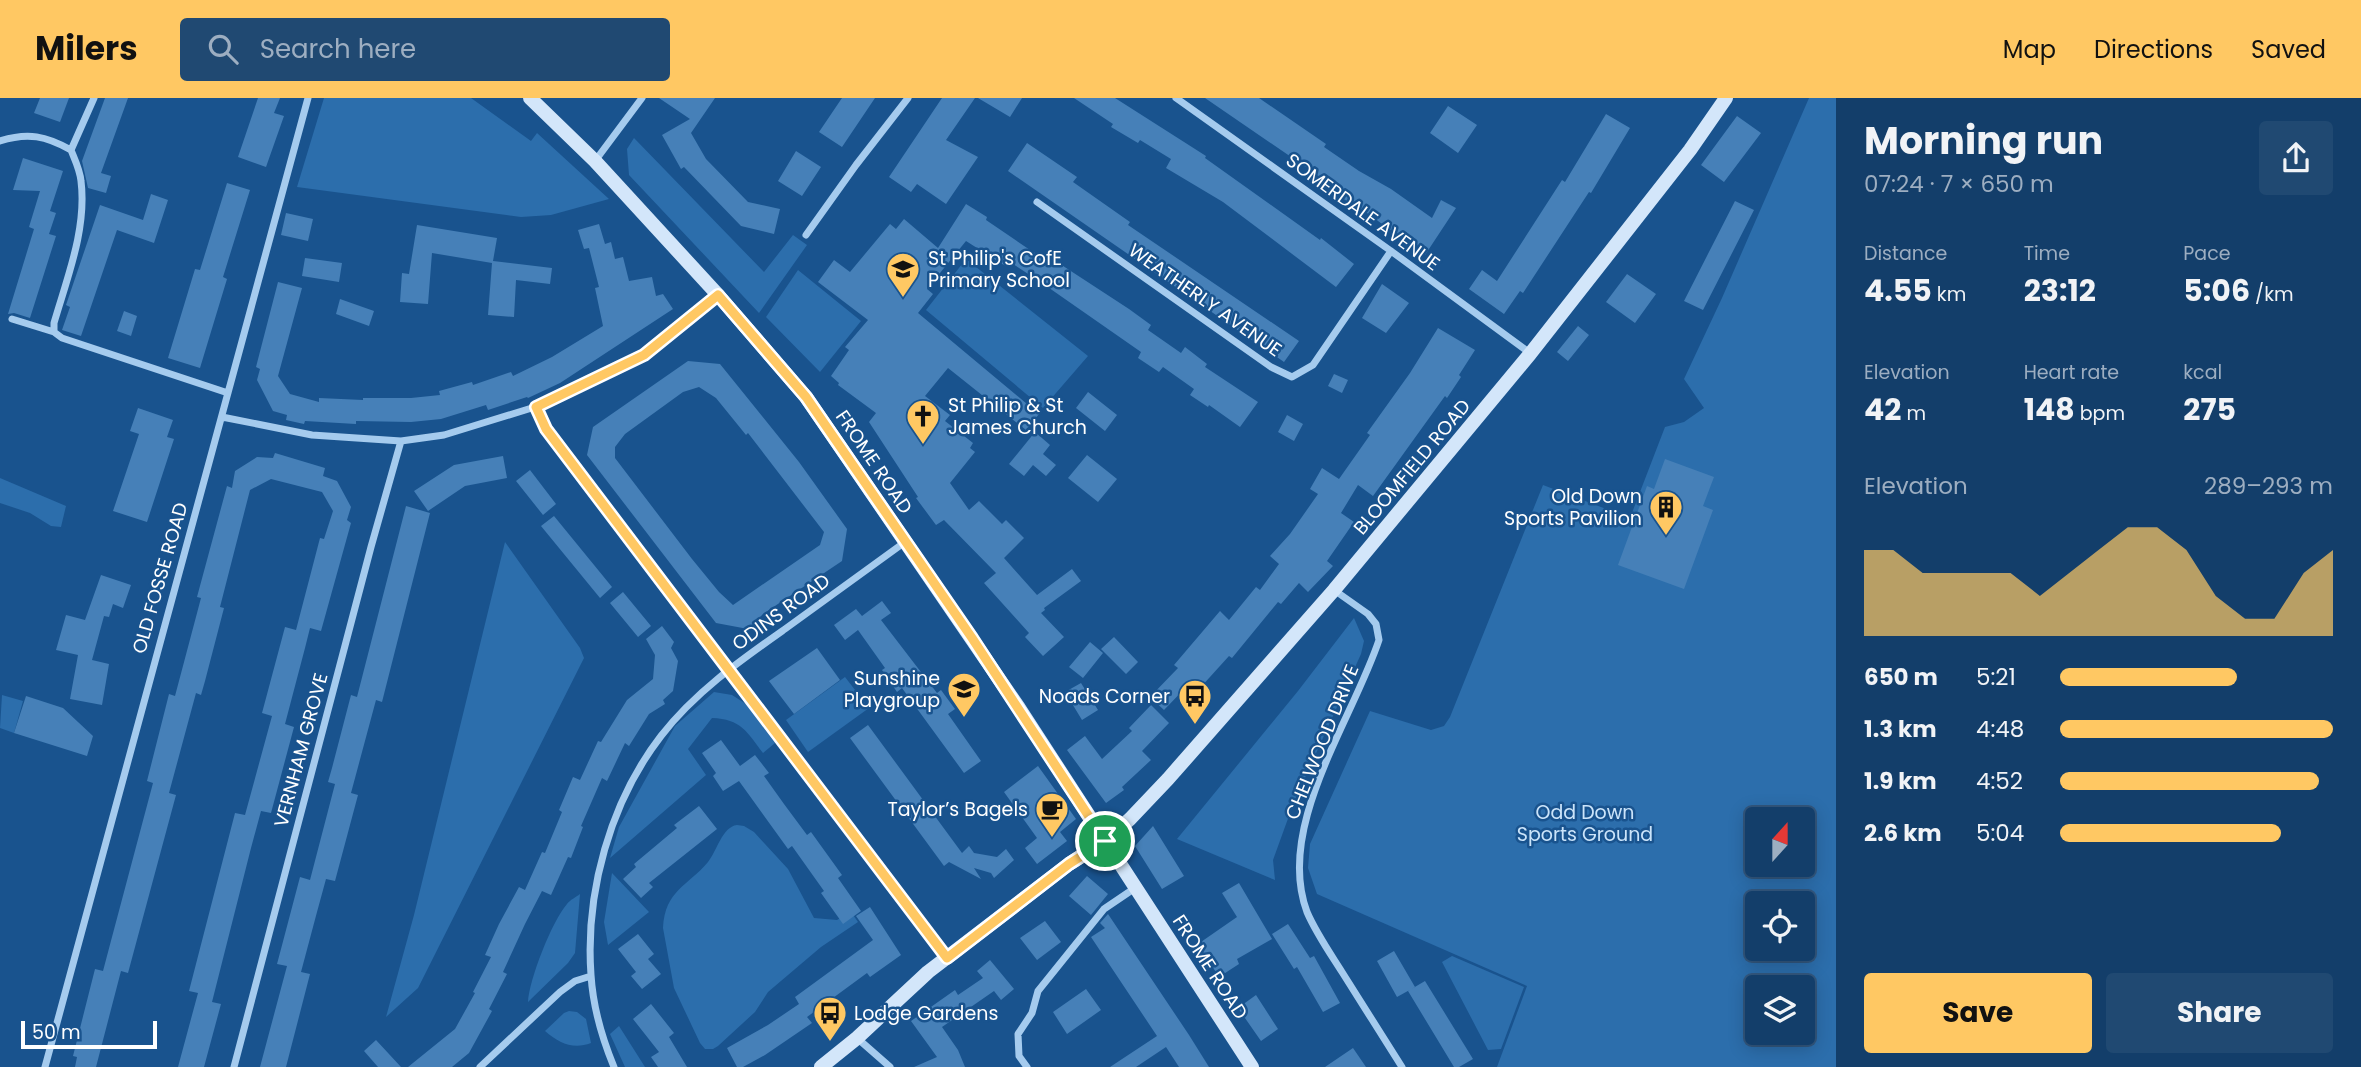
<!DOCTYPE html>
<html lang="en">
<head>
<meta charset="utf-8">
<style>
	:root { --surface:#133e6a; --page:#204972; --text:#f1f3f6; --muted:#9daec1; --line:#32577e; --accent:#ffc863 }
	body { margin:0; font-family:Poppins,sans-serif; background:var(--page); color:var(--text); height:100vh; display:flex; flex-direction:column; font-size:26px; white-space:nowrap }
	* { box-sizing:border-box; margin:0 }
	p { font-size:23px; color:var(--muted) }
	.icon { flex:none; width:38px; height:38px; fill:none; stroke:currentColor; stroke-width:2; stroke-linecap:round; stroke-linejoin:round }
	.map { position:relative; flex:1; overflow:hidden }
	.side { display:flex; flex-direction:column; background:var(--surface); width:525px }
	.side>* { flex:none }
	.needle { width:46px; rotate:21deg }
	.fabs { position:absolute; left:1745px; top:709px; display:grid; gap:14px }
	.fabs a { display:grid; place-items:center; width:70px; height:70px; border-radius:7px; background:var(--surface); box-shadow:0 4px 18px #0003,0 0 0 2px var(--line); font-size:35px }
	.scale { position:absolute; left:21px; bottom:18px; width:136px; box-sizing:border-box; padding-left:7px; border:4px solid #fff; border-top:0; font-size:19px; line-height:24px; white-space:nowrap; color:#fff; -webkit-text-stroke:5px #19538e; paint-order:stroke }
	.pin { position:absolute; display:grid; place-items:center; width:60px; height:60px; color:#fff; margin:-30px; border:4px solid #fff; border-radius:50%; box-shadow:0 2px 7px #0007 }
	.round { display:grid; place-items:center; flex:none; width:74px; height:74px; border-radius:7px; background:var(--page) }
	.summary { display:flex; align-items:center; justify-content:space-between; height:119px; padding:0 28px }
	h1 { font-size:38px; font-weight:700; line-height:52px }
	.metrics { display:grid; grid-template-columns:repeat(3,1fr); gap:10px; height:119px; padding:7px 28px }
	.metrics div { display:grid; align-content:center }
	.metrics b { font-size:30px; font-weight:700 }
	.metrics small { font-size:19px; font-weight:400 }
	.metrics p { font-size:19px }
	.chart { height:196px; padding:14px 28px }
	.chart p { display:flex; justify-content:space-between }
	.chart svg { width:100%; height:126px; margin-top:7px; fill:var(--accent); opacity:.7 }
	.cta { display:flex; gap:14px; margin-top:auto; padding:14px 28px }
	.cta a { flex:1; height:80px; border-radius:7px; background:var(--accent); color:#111; font-size:28px; font-weight:700; line-height:80px; text-align:center }
	.cta a+a { background:var(--page); color:var(--text) }
	ul { padding:0 28px; list-style:none; font-size:23px }
	li { display:grid; grid-template-columns:112px 84px 1fr; align-items:center; height:52px }
	li i { height:18px; border-radius:9px; background:var(--accent) }
	header { display:flex; align-items:center; gap:42px; box-sizing:border-box; height:98px; padding:0 35px; background:var(--accent); color:#111 }
	header strong { font-size:33px }
	nav { display:flex; gap:38px; margin-inline-start:auto; font-size:24px }
	.search { width:490px; height:63px; background:var(--page); display:flex; align-items:center; gap:18px; box-sizing:border-box; padding:0 24px; border-radius:7px; color:var(--muted); font-size:26px }
	main { display:flex; flex:1; min-height:0 }
	.map>svg:first-child { display:block }
</style>
</head>
<body>
<header>
<strong>Milers</strong>
<div class="search"><svg class="icon" aria-label="search" viewBox="0 0 24 24"><circle cx="10" cy="10" r="6"/><path d="M15 15l6 6"/></svg>Search here</div>
<nav><a>Map</a><a>Directions</a><a>Saved</a></nav>
</header>
<main>
<div class="map">
<svg width="1836" height="969" viewBox="0 0 1836 969">
	<rect width="100%" height="100%" fill="#19538e"/>
	<path fill="#2c6eac" fill-rule="evenodd" d="M324 0H471L531 43 537 35 609 101 551 117 521 119 297 89Z
		M1809 0H1836V969H1497L1527 888 1317 796 1308 770 1310 746 1370 613 1431 632 1444 628 1450 619 1543 387 1630 420 1665 329 1684 324 1704 310 1684 281 1722 200ZM1757 721H1802V766H1757ZM1757 805H1802V850H1757ZM1757 889H1802V934H1757Z
		M634 40 764 174 793 137 807 147 759 215 629 77 627 51Z
		M966 161 1088 258 1043 310 926 212Z
		M798 172 861 223 820 274 766 219Z
		M0 380 66 408 61 429 51 428 30 415 0 405Z
		M505 444 580 550 584 560 418 890 386 919 414 817Z
		M1354 520 1364 543 1361 556 1294 704 1273 762 1275 782 1177 741 1298 593Z
		M845 579 869 610 808 654 786 622Z
		M714 594 732 597 746 606 775 645 763 655C747 634 741 621 712 620L688 651 706 677 610 760 619 729 675 628Z
		M2 597 23 603 14 635 0 630Z
		M737 727 744 728 754 734 788 771 814 820 837 822 851 814 858 824 821 849 768 894 755 914 718 948 713 951H705L700 945 674 890 663 830C665 792 688 788 708 764 717 753 722 729 737 727Z
		M612 775 649 814 608 847 604 824Z
		M580 796 575 855 568 865 528 904C529 882 552 823 567 806 570 802 576 799 580 796Z
		M1452 858 1524 889 1501 951 1488 952 1442 864Z
		M569 913 577 914 586 921 591 945C573 952 559 945 545 933L564 915Z
		M619 928 645 969H625L610 936Z"/>
	<path fill="#4680b8" fill-rule="evenodd" d="M40 0H69L60 24 34 15Z
		M105 0H128L101 75 111 78 106 95 88 90 82 63Z
		M258 0H280L274 15 284 18 266 69 238 59Z
		M659 0H715L691 35 706 61 748 104 780 111 774 136 741 128 684 69 681 71 662 37 690 21Z
		M842 0H875L842 49 819 34Z
		M942 0H975L946 42 978 59 946 106 917 86 911 94 889 79Z
		M978 0H1022L1010 19Z
		M1074 0H1115L1206 58 1205 60 1320 142 1321 140 1354 166 1336 189 1223 104 1166 70 1171 61 1140 42 1138 45 1111 29 1113 26Z
		M1205 0H1259L1326 46 1324 49 1359 73 1391 91 1432 120 1441 102 1456 110 1425 157 1367 115 1342 100 1343 97 1313 74Z
		M1448 8 1477 27 1458 55 1430 35Z
		M1606 16 1630 30 1591 95 1589 94 1523 195 1520 193 1504 216 1469 191 1482 172 1497 183 1562 82 1565 84Z
		M1737 18 1761 35 1724 84 1701 67Z
		M1027 45 1077 79 1073 84 1130 124 1128 127 1299 243 1284 264 1008 73Z
		M796 53 821 69 802 98 778 83Z
		M23 60 63 73 50 113 56 115 49 136 56 138 30 220 14 215 8 216 34 131 29 129 40 93 13 92Z
		M227 85 250 92 223 179 227 181 200 270 168 260 195 171 200 172Z
		M151 96 168 102 154 145 117 132 81 238 62 232 70 209 66 207 100 107 143 122Z
		M1735 103 1754 112 1703 212 1684 203Z
		M966 106 987 119 986 122 1030 152 1055 167 1057 164 1129 211 1151 227 1148 232 1181 255 1185 249 1207 266 1205 269 1258 304 1240 329 1209 307 1208 309 1190 297 1194 291 1163 269 1159 274 1138 260 1141 254 1042 185 1010 164 1007 169 966 143 927 191 933 196 918 215 1039 316 1026 332 948 270 925 298 950 317 945 323 973 345 970 350 975 354 950 385 969 412 979 403 1002 426 1006 422 1024 440 1004 460 1037 497 1072 471 1081 483 1044 510 1045 512 1041 515 1064 539 1043 558 1025 539 1029 535 984 485 996 475 944 422 936 427 916 400 918 399 869 324 876 315 838 287 839 285 831 278 849 252 845 249 868 222 818 184 834 162 850 174 890 126 896 131 904 121 938 150Z
		M286 115 313 121 308 143 281 137Z
		M599 126 605 146 611 144 615 161 623 159 629 183 652 179 656 198 663 196 673 211 560 285 528 300 527 299 488 312 486 307 441 321 411 324 356 323V326L305 323 304 326 286 322 287 317 273 313 257 282 260 271 256 269 278 184 302 190 278 278 290 296 319 304V300L363 302V300H411L440 297 439 293 472 284 473 287 511 274 513 278 552 259 603 228 595 190 599 189 589 150 584 151 578 132Z
		M417 127 497 140 493 163 552 170 550 186 516 182 514 219 488 217 492 165 432 155 428 206 400 204 402 175 409 176Z
		M305 160 342 165 339 184 302 178Z
		M1627 176 1656 196 1635 225 1606 204Z
		M1382 186 1409 205 1386 235 1362 220Z
		M340 201 374 213 369 228 336 216Z
		M124 213 137 218 131 238 117 233Z
		M1578 228 1589 237 1568 263 1557 254Z
		M1438 230 1475 252 1459 277 1461 279 1447 300 1445 298 1373 398 1358 387 1341 415 1354 424 1327 463 1333 468 1308 494 1299 485 1281 506 1278 504 1232 560 1229 558 1200 590 1192 583 1164 612 1150 599 1178 570 1174 567 1220 513 1229 522 1256 489 1260 492 1279 466 1270 458 1290 436 1318 396 1310 391 1322 370 1339 381 1370 337 1367 335 1410 275Z
		M688 263 720 266 799 364 847 431 842 463 763 516 748 531 716 525 587 357 593 329ZM699 289 716 300 746 337 748 335 824 434 820 447 733 507 719 494 692 461 615 360V349L625 336 683 294Z
		M1334 276 1348 282 1342 295 1328 288Z
		M1088 294 1117 317 1105 333 1076 310Z
		M138 310 173 322 167 339 174 341 147 424 113 413 139 336 130 333Z
		M1287 317 1303 326 1294 343 1278 334Z
		M1035 334 1050 347 1043 356 1056 367 1046 378 1033 367 1024 378 1009 366Z
		M275 355 325 370 323 378 337 383 351 409 347 422 351 425 321 533 310 530 305 550 285 626 294 629 271 715 261 713 251 750 212 904 221 906 204 969H178L198 895 189 893 235 715 245 717 272 618 262 615 285 529 296 532 320 440 324 441 333 413 322 394 271 381 250 392 220 509 224 510 205 583 201 597 196 595 169 695 176 697 128 875 121 873 96 969H75L77 959 73 958 95 871 103 873 112 839 153 685 147 683 169 596 175 598 201 500 197 499 227 388 232 390 235 373 257 359 273 360Z
		M1087 357 1117 381 1098 404 1068 380Z
		M503 358 507 380 465 388 428 413 414 393 454 367Z
		M1665 361 1714 379 1703 408 1713 412 1684 491 1618 467 1647 388 1654 391Z
		M530 372 556 406 543 417 516 383Z
		M406 408 430 415 382 604 376 602 351 695 358 697 335 783 326 781 317 814 301 874 310 876 286 969H260L287 868 277 866 281 851 300 779 310 782 335 686 328 684 332 670 351 597 357 599Z
		M554 418 612 489 600 500 541 428Z
		M101 477 131 487 123 510 113 506 109 519 104 518 92 562 109 566 102 607 70 601 78 557 56 552 66 517 85 522Z
		M623 494 651 528 638 539 610 505Z
		M882 503 891 515 881 522 937 595 941 592 955 611 948 616 981 663 964 675 902 590 897 594 882 572 885 570 858 532 845 542 834 527 856 511 862 518Z
		M662 528 674 544 671 550 678 563 673 593 663 602 665 606 649 616 629 648 625 645 607 683 602 680 581 728 583 729 571 760 568 759 551 797 542 793 525 826 503 874 507 876 489 911 492 913 469 955 452 969H408L455 931 475 895 473 894 491 859 485 857 499 826 519 789 525 792 542 754 545 755 562 714 559 712 573 679 580 682 598 643 601 644 627 602 653 581 655 557 646 541Z
		M1114 539 1138 564 1126 576 1101 551Z
		M1090 544 1103 555 1083 580 1069 569Z
		M817 550 840 582 794 616 769 583Z
		M1081 585 1098 612 1082 622 1065 594Z
		M26 598 63 610 93 638 87 658 14 635Z
		M1151 607 1169 625 1142 653 1151 662 1122 689 1124 692 1106 705 1067 652 1085 638 1102 661 1132 633 1129 630Z
		M868 627 962 755 969 748 974 755 997 759 1006 751 1014 762 994 780 991 775 974 770 981 781 949 764 944 768 850 640Z
		M721 642 740 668 755 657 769 675 764 678 784 706 807 737 811 734 842 777 838 780 861 813 843 826 821 795 824 793 792 748 788 751 739 683 723 693 713 678 716 675 702 655Z
		M1038 668 1076 721 1060 734 1067 743 1037 766 1025 750 1037 740 1004 694Z
		M699 708 717 731 649 785 653 789 641 800 623 781 636 769 634 766 677 730 674 727Z
		M1153 728 1184 778 1162 791 1135 748Z
		M1087 778 1108 796 1091 817 1069 798Z
		M1239 785 1272 841 1237 861 1239 866 1219 879 1198 846 1237 819 1222 795Z
		M870 809 901 857 870 879 867 875 807 919 812 925 765 957 743 969H737L727 950 768 927 799 906 795 899 873 842 856 818Z
		M1108 816 1189 937 1209 969H1179L1166 949 1136 969H1110L1157 938 1091 839 1105 830 1100 825Z
		M1045 823 1061 844 1037 862 1020 840Z
		M1288 826 1310 860 1314 858 1340 905 1323 914 1297 869 1294 871 1272 836Z
		M638 836 654 856 648 861 661 876 642 891 631 878 636 874 618 851Z
		M1394 853 1415 889 1397 899 1377 863Z
		M990 862 1014 891 1001 902 994 893 942 929 958 952 965 969H914L937 959 911 923 955 892 958 897 983 880 977 873Z
		M1425 883 1473 961 1459 969H1454L1408 893Z
		M1086 891 1101 912 1067 936 1053 914Z
		M1256 897 1278 931 1261 943 1238 910Z
		M651 906 674 935 669 939 687 969H658L651 959 659 954 633 921Z
		M376 942 401 969H378L364 953Z
		M1353 950 1366 969H1325Z"/>
	<g fill="none" stroke-linecap="round" stroke-linejoin="round">
		<path stroke="#a5cbee" stroke-width="7" d="M1176 0 1391 153 1530 255
			M0 43C28 34 46 38 71 52
			M71 52C75 62 80 72 81 83 87 131 67 180 54 225V234L62 240 228 295
			M71 52 94 0
			M595 63 642 0
			M1037 104 1271 269 1292 279 1313 267 1391 153
			M806 137 856 67 908 0
			M12 221 54 234
			M535 309 546 331 947 860
			M222 319 312 337 401 343 444 337 535 309 644 257 718 198
			M1334 492 1368 516 1376 526 1379 542C1352 623 1275 729 1307 814 1316 835 1330 855 1342 874 1362 906 1382 937 1402 969
			M857 940 890 969
			M45 969C131 645 218 322 308 0
			M234 969 371 449 401 343
			M480 969 560 894 575 883 591 878
			M614 969C602 940 593 909 591 877 585 795 610 704 661 638 695 594 741 562 785 531 825 502 865 473 905 444
			M1027 969 1019 958 1018 936 1032 915 1038 893 1104 811 1135 790"/>
		<path stroke="#d3e6fa" stroke-width="14" d="M530 0 595 63 718 197 806 299 1019 610 1252 969
			M821 969 857 940 928 874 1069 766 1105 743 1130 721 1168 681 1334 492 1530 256 1690 52 1726 0"/>
	</g>
	<g fill="none" stroke-linecap="round" stroke-linejoin="round">
		<defs>
			<path id="route" d="M718 197 806 299 972 540 1105 743 1069 766 947 860 546 331 536 309 644 257Z"/>
		</defs>
		<use href="#route" stroke="#fff" stroke-width="14"/>
		<use href="#route" stroke="#ffc863" stroke-width="9"/>
	</g>
	<defs>
		<symbol id="school-pin" viewBox="-11 -11 22 30"><path d="M0 17L-7.5 6A9.5 9.5 0 1 1 7.5 6Z" fill="#ffc863" stroke="#19538e"/><path d="M0-5L7-2L0 1L-7-2ZM-4 1L0 2.5L4 1V4Q0 6-4 4Z" fill="#111"/></symbol>
		<symbol id="church-pin" viewBox="-11 -11 22 30"><path d="M0 17L-7.5 6A9.5 9.5 0 1 1 7.5 6Z" fill="#ffc863" stroke="#19538e"/><path d="M-1.2-6h2.4v3.5h3.3v2.4h-3.3V6h-2.4V-.1h-3.3v-2.4h3.3Z" fill="#111"/></symbol>
		<symbol id="building-pin" viewBox="-11 -11 22 30"><path d="M0 17L-7.5 6A9.5 9.5 0 1 1 7.5 6Z" fill="#ffc863" stroke="#19538e"/><path d="M-4-6H4V6H1V3H-1V6H-4ZM-2.5-4.3h1.7v1.8h-1.7ZM.8-4.3h1.7v1.8H.8ZM-2.5-1h1.7V.8h-1.7ZM.8-1h1.7V.8H.8Z" fill="#111"/></symbol>
		<symbol id="bus-pin" viewBox="-11 -11 22 30"><path d="M0 17L-7.5 6A9.5 9.5 0 1 1 7.5 6Z" fill="#ffc863" stroke="#19538e"/><path d="M-5-6H5V4H4V6H2V4H-2V6H-4V4H-5ZM-3.5-4V0h7V-4ZM-3.5 1.2v1.5H-2V1.2ZM2 1.2v1.5H3.5V1.2Z" fill="#111"/></symbol>
		<symbol id="cafe-pin" viewBox="-11 -11 22 30"><path d="M0 17L-7.5 6A9.5 9.5 0 1 1 7.5 6Z" fill="#ffc863" stroke="#19538e"/><path d="M-5.5-4.5H6V0H3Q3 3.5 0 3.5H-2.5Q-5.5 3.5-5.5 0ZM3-3.2v2h1.7v-2ZM-6 4.5H4V6H-6Z" fill="#111"/></symbol>
	</defs>
	<g fill-rule="evenodd">
		<use href="#school-pin" x="884" y="152" width="38" height="52"/>
		<use href="#church-pin" x="904" y="299" width="38" height="52"/>
		<use href="#building-pin" x="1647" y="390" width="38" height="52"/>
		<use href="#school-pin" x="945" y="572" width="38" height="52"/>
		<use href="#bus-pin" x="1176" y="579" width="38" height="52"/>
		<use href="#cafe-pin" x="1033" y="692" width="38" height="52"/>
		<use href="#bus-pin" x="811" y="896" width="38" height="52"/>
	</g>
	<g text-anchor="middle" dominant-baseline="central" stroke-width="5" stroke-linejoin="round" paint-order="stroke">
		<g font-size="19" fill="#fff" stroke="#19538e">
			<text transform="translate(1363 114) rotate(36)">SOMERDALE AVENUE</text>
			<text transform="translate(1205 202) rotate(35)">WEATHERLY AVENUE</text>
			<text transform="translate(874 364) rotate(56)">FROME ROAD</text>
			<text transform="translate(1412 369) rotate(-50)">BLOOMFIELD ROAD</text>
			<text transform="translate(160 480) rotate(-74)">OLD FOSSE ROAD</text>
			<text transform="translate(781 514) rotate(-36)">ODINS ROAD</text>
			<text transform="translate(1322 644) rotate(-68)">CHELWOOD DRIVE</text>
			<text transform="translate(301 652) rotate(-75)">VERNHAM GROVE</text>
			<text transform="translate(1210 869) rotate(57)">FROME ROAD</text>
		</g>
		<g font-size="19" fill="#fff" stroke="#19538e" text-anchor="end">
			<text x="928" y="160" text-anchor="start">St Philip's CofE<tspan x="928" dy="22">Primary School</tspan></text>
			<text x="948" y="307" text-anchor="start">St Philip &amp; St<tspan x="948" dy="22">James Church</tspan></text>
			<text x="1642" y="398">Old Down<tspan x="1642" dy="22">Sports Pavilion</tspan></text>
			<text x="940" y="580">Sunshine<tspan x="940" dy="22">Playgroup</tspan></text>
			<text x="1170" y="598">Noads Corner</text>
			<text x="1028" y="711">Taylor’s Bagels</text>
			<text x="854" y="915" text-anchor="start">Lodge Gardens</text>
		</g>
		<g font-size="19" fill="#cbe4fa" stroke="#19538e">
			<text x="1585" y="714">Odd Down<tspan x="1585" dy="22">Sports Ground</tspan></text>
		</g>
	</g>
</svg>
<div class="fabs">
<a><svg class="needle" viewBox="-14 -14 28 28"><path d="M0-13l5 13h-10z" fill="#e53935"/><path d="M0 13l5-13h-10z" fill="#9daec1"/></svg></a>
<a><svg class="icon" aria-label="locate" viewBox="0 0 24 24"><circle cx="12" cy="12" r="6"/><path d="M12 2v4M12 18v4M2 12h4M18 12h4"/></svg></a>
<a><svg class="icon" aria-label="layers" viewBox="0 0 24 24"><path d="M12 4l9 5-9 5-9-5zM3 14l9 5 9-5"/></svg></a>
</div>
<div class="scale">50 m</div>
<div class="pin" style="left:1105px;top:743px;background:#1e9e55"><svg class="icon" aria-label="arrive" viewBox="0 0 24 24"><path d="M6 21V4h12l-3 4 3 4H6"/></svg></div>
</div>
<section class="side">
<div class="summary"><div><h1>Morning run</h1><p>07:24 · 7 × 650 m</p></div><a class="round"><svg class="icon" aria-label="share" viewBox="0 0 24 24"><path d="M12 15V3M7 8l5-5 5 5M5 13v7h14v-7"/></svg></a></div>
<div class="metrics">
<div><p>Distance</p><b>4.55<small> km</small></b></div>
<div><p>Time</p><b>23:12</b></div>
<div><p>Pace</p><b>5:06<small> /km</small></b></div>
</div>
<div class="metrics">
<div><p>Elevation</p><b>42<small> m</small></b></div>
<div><p>Heart rate</p><b>148<small> bpm</small></b></div>
<div><p>kcal</p><b>275</b></div>
</div>
<div class="chart"><p><span>Elevation</span>289–293 m</p>
<svg viewBox="0 0 160 44" preserveAspectRatio="none"><path d="M0 44V14L10 14L20 22L30 22L40 22L50 22L60 30L70 22L80 14L90 6L100 6L110 14L120 30L130 38L140 38L150 22L160 14V44z"/></svg>
</div>
<ul>
<li><b>650 m</b>5:21<i style="width:65%"></i></li>
<li><b>1.3 km</b>4:48<i style="width:100%"></i></li>
<li><b>1.9 km</b>4:52<i style="width:95%"></i></li>
<li><b>2.6 km</b>5:04<i style="width:81%"></i></li>
</ul>
<div class="cta"><a>Save</a><a>Share</a></div>
</section>
</main>
</body>
</html>
